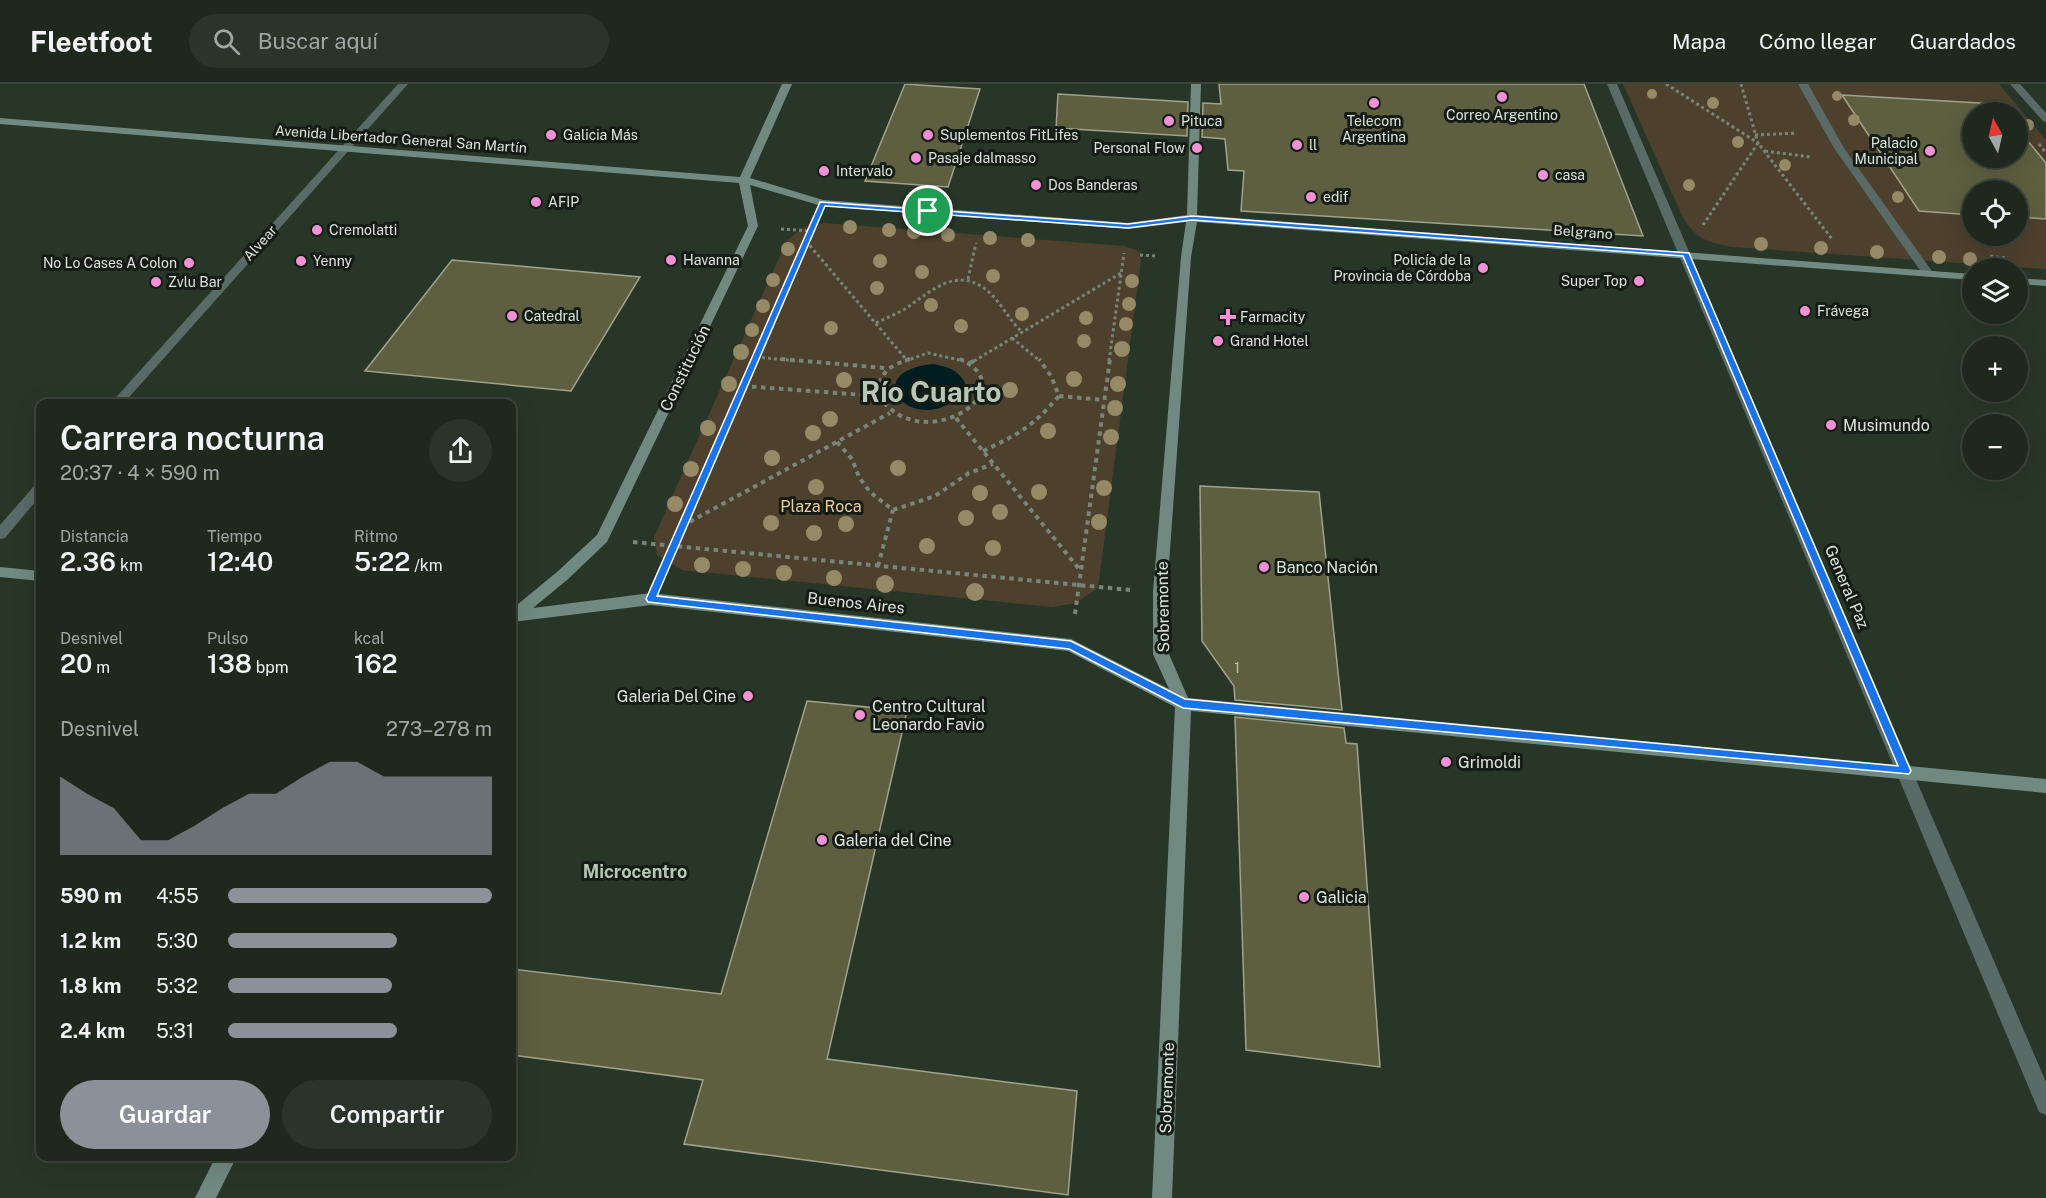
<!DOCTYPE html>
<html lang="es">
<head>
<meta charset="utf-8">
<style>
	:root { --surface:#1e281d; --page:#2b342a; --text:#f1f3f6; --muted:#a1a6a4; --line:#3c443b; --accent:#8c9099 }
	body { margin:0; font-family:"Public Sans",sans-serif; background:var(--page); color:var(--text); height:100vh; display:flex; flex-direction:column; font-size:22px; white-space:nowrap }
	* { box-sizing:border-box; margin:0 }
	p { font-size:20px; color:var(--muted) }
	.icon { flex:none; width:33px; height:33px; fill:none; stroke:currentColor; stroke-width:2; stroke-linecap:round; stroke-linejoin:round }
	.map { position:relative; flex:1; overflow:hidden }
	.details { position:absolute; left:36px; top:315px; width:480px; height:762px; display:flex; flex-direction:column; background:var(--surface); border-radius:12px; box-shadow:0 6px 24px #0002,0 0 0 2px var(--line) }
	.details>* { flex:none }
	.needle { width:39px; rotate:352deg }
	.tools { position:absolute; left:1962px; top:18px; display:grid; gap:12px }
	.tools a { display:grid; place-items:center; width:66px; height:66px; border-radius:50%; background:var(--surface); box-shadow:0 6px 24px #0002,0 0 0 2px var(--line); font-size:30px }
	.pin { position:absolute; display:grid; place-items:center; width:51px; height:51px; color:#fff; margin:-26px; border:3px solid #fff; border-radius:50%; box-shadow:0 2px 6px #0007 }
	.round { display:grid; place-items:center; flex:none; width:63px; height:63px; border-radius:32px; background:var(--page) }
	.head { display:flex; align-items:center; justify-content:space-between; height:102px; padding:0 24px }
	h1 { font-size:33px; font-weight:600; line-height:45px }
	.stats { display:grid; grid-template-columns:repeat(3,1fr); gap:9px; height:102px; padding:6px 24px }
	.stats div { display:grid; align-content:center }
	.stats b { font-size:26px; font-weight:600 }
	.stats small { font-size:16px; font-weight:400 }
	.stats p { font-size:16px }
	.chart { height:168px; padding:12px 24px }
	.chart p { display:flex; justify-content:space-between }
	.chart svg { width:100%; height:108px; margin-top:6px; fill:var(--accent); opacity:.7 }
	.primary-button { display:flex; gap:12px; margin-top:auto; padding:12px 24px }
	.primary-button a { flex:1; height:69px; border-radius:36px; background:var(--accent); color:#fff; font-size:24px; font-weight:600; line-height:69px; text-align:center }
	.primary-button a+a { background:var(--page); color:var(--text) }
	ul { padding:0 24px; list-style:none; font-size:20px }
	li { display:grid; grid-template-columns:96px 72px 1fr; align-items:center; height:45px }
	li i { height:15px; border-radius:8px; background:var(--accent) }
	header { display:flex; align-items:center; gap:36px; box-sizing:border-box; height:84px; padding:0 30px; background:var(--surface); border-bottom:2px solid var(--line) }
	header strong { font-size:28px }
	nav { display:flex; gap:33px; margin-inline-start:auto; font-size:21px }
	.search { width:420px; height:54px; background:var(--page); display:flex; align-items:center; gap:15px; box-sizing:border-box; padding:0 21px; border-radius:33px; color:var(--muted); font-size:22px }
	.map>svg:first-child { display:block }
</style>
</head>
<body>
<header>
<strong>Fleetfoot</strong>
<div class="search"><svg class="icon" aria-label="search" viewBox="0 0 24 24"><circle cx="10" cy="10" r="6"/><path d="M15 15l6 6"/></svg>Buscar aquí</div>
<nav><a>Mapa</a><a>Cómo llegar</a><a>Guardados</a></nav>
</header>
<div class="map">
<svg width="2046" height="1114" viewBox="0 0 2046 1114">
	<rect width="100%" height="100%" fill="#283627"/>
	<path fill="#4d402d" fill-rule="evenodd" d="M1623 0H1999L2046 56V185L1732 163C1707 158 1698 156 1683 134ZM1972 28H2018V74H1972ZM1972 106H2018V152H1972Z
		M824 139 1125 162 1140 168 1141 177 1098 504 1076 519 1052 523 682 486 657 471 654 453 787 156 804 143Z"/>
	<path fill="#001d22" d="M934 280C949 283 958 286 965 299 963 311 957 317 945 322 902 341 864 286 934 280Z"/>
	<path fill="#5e5f40" stroke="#a1a28b" stroke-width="1.5" d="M905 0 980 5 948 103 865 97Z
		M1219 0H1584L1643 152 1241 127 1244 87 1228 86 1225 55 1202 53 1203 19 1221 20Z
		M1058 10 1188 18 1187 52 1056 44Z
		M1842 11 1997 20 2004 28H1972V74H2018V45L2046 79V135L2018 133V106H1972V131L1919 127Z
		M452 176 640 193 571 307 365 287Z
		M1200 402 1319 408 1342 626 1235 616 1234 602 1202 557Z
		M807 617 907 627 827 975 1077 1007 1068 1111 684 1060 703 996 512 971V885L721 910Z
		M1235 633 1344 644 1346 659 1357 660 1380 983 1246 966Z"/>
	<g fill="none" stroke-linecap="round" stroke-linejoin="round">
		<path stroke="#798578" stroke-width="3" stroke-dasharray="3 3" stroke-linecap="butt" d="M1666 0 1758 59 1741 0
			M1755 51 1797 49
			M2039 60 2046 69
			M1765 67 1811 73
			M1703 141 1758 59 1832 155
			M781 145 812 147
			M806 157 905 274
			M1140 171 1156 172
			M1990 172 2006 174
			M968 195 976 159
			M876 239C886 234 896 230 905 225 933 206 958 180 990 209 1002 220 1009 236 1022 248
			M1012 254 1040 277
			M756 273 798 277
			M754 277 811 145
			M905 277 928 269 964 277
			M974 277 1121 189
			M1109 277 1124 169"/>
		<path stroke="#798578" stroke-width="4" stroke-dasharray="4.5 4.5" stroke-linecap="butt" d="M781 275 885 284
			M910 275C889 282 881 287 877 309 919 378 1029 306 960 275
			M970 279 977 275
			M743 302 877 312
			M1059 312 1104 316
			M956 334 1080 486
			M837 358 852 375 859 393 870 408 893 426 935 412 969 389 993 380
			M983 367C1019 350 1032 343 1059 312L1051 292 1039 275
			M682 442 890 329
			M633 458 1130 506
			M878 482 893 426
			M663 488 755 275
			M1075 530 1110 275"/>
		<path fill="#5a6a66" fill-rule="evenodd" d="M1798 0H1808L1844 64 1934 190 1932 192H1924L1834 64Z"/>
		<path fill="#5a6a66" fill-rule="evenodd" d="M398 0H408L123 320H110Z
			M1607 0H1617L2046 998V1031L2039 1028Z
			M2010 0H2020L2046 29V38L2043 37Z
			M40 399V412L5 454 0 455V441L35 401Z"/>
		<path fill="#708a82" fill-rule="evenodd" d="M782 0H792L750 94 823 116 1128 139 1187 131 1191 0H1201L1197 131 1972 190V196L1197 138 1191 173 1167 508 1169 570 1188 614 2046 695V709L1191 627 1172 1114H1152L1175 623 1068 567 651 521 512 538V525L557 488 597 451 748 142 739 99 0 40V34L740 93ZM750 101 822 122 1128 145 1186 138 1181 173 1153 508V570L1169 605 1071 555 651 509 533 524 567 496 607 458 758 142Z
			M2018 194 2046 196V202L2018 200Z
			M0 483 40 487V497L0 493Z
			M216 1072H237L216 1114H195Z"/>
	</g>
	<g fill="#958966">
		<circle cx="1652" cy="10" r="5"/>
		<circle cx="1837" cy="12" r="5"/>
		<circle cx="1713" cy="19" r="6"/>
		<circle cx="1854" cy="36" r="6"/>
		<circle cx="2028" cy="41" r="6"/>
		<circle cx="1738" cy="58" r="6"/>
		<circle cx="1785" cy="81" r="6"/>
		<circle cx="1689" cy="101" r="6"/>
		<circle cx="1898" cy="113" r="6"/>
		<circle cx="850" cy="143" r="7"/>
		<circle cx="889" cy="146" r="7"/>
		<circle cx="914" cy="148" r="7"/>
		<circle cx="948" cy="151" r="7"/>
		<circle cx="990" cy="154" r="7"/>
		<circle cx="1028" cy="156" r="7"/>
		<circle cx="1761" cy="160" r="7"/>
		<circle cx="1821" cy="164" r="7"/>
		<circle cx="788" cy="165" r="7"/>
		<circle cx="1877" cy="168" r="7"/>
		<circle cx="1939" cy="173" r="7"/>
		<circle cx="1970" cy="175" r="7"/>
		<circle cx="880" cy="177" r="7"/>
		<circle cx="922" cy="188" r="7"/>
		<circle cx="993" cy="192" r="7"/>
		<circle cx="773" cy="196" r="7"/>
		<circle cx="1132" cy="197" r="7"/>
		<circle cx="877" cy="204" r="7"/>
		<circle cx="1129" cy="220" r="7"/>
		<circle cx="931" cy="221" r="7"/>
		<circle cx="763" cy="222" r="7"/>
		<circle cx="1022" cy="230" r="7"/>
		<circle cx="1086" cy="234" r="7"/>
		<circle cx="1126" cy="240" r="7"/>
		<circle cx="961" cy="242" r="7"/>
		<circle cx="831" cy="244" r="7"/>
		<circle cx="752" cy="246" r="7"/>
		<circle cx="1084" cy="257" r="7"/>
		<circle cx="1122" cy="265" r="8"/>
		<circle cx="741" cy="268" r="8"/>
		<circle cx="1074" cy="295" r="8"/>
		<circle cx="844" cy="296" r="8"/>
		<circle cx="729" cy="300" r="8"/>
		<circle cx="1118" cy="300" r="8"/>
		<circle cx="1010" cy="306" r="8"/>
		<circle cx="1115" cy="324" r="8"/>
		<circle cx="830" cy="335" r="8"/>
		<circle cx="708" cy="344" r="8"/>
		<circle cx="1048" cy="347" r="8"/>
		<circle cx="813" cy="349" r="8"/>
		<circle cx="1111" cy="353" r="8"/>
		<circle cx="772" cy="374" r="8"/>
		<circle cx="898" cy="384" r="8"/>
		<circle cx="691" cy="385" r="8"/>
		<circle cx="816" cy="403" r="8"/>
		<circle cx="1104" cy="404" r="8"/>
		<circle cx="1039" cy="408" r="8"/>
		<circle cx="980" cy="409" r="8"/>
		<circle cx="675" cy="420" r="8"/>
		<circle cx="1000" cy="428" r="8"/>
		<circle cx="966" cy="434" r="8"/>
		<circle cx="1099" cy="438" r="8"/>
		<circle cx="771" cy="439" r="8"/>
		<circle cx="846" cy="440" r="8"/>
		<circle cx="814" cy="449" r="8"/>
		<circle cx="927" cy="462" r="8"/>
		<circle cx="993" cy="464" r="8"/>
		<circle cx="702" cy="481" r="8"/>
		<circle cx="743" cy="485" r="8"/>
		<circle cx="784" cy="489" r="8"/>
		<circle cx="834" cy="494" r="8"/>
		<circle cx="885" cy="500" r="9"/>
		<circle cx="975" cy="508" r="9"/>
	</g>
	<path fill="#1a73e8" stroke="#fff" stroke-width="1.5" fill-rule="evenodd" d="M820 118 1128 140 1192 132 1689 169 1911 687 1909 690 1183 624 1069 565 648 518 646 515ZM825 122 1128 144 1192 136 1683 172 1898 682 1185 615 1071 557 657 512Z"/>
	<g fill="#f391d6" stroke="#151c15" stroke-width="2">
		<circle cx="1502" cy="13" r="6"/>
		<circle cx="1374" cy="19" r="6"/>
		<circle cx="1169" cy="37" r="6"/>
		<circle cx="551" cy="51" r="6"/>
		<circle cx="928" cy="51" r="6"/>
		<circle cx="1297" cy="61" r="6"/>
		<circle cx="1197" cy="64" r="6"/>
		<circle cx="1930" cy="67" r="6"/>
		<circle cx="916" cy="74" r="6"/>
		<circle cx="824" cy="87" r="6"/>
		<circle cx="1543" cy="91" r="6"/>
		<circle cx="1036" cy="101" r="6"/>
		<circle cx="1311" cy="113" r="6"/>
		<circle cx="536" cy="118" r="6"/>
		<circle cx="317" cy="146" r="6"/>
		<circle cx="671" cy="176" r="6"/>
		<circle cx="301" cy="177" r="6"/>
		<circle cx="189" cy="179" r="6"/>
		<circle cx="1483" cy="184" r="6"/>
		<circle cx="1639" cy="197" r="6"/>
		<circle cx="156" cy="198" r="6"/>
		<circle cx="1805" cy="227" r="6"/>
		<circle cx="512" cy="232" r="6"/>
		<path d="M1225 224h6v6h6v6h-6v6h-6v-6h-6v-6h6z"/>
		<circle cx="1218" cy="257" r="6"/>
		<circle cx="1831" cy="341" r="6"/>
		<circle cx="1264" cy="483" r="6"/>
		<circle cx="748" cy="612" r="6"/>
		<circle cx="860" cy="631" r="6"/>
		<circle cx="1446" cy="678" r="6"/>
		<circle cx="822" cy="756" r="6"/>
		<circle cx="1304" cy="813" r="6"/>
	</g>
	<g text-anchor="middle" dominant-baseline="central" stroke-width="6" stroke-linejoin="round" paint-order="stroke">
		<g font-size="14" fill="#dce5db" stroke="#151c15" text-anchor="start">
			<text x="1502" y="31" text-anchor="middle">Correo Argentino</text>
			<text x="1181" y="37">Pituca</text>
			<text x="1374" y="37" text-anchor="middle">Telecom<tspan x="1374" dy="16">Argentina</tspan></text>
			<text x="563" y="51">Galicia Más</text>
			<text x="940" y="51">Suplementos FitLifes</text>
			<text x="1918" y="59" text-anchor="end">Palacio<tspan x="1918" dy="16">Municipal</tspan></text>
			<text x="1309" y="61">ll</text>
			<text x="1185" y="64" text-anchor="end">Personal Flow</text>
			<text x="928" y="74">Pasaje dalmasso</text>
			<text x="836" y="87">Intervalo</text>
			<text x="1555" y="91">casa</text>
			<text x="1048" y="101">Dos Banderas</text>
			<text x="1323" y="113">edif</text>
			<text x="548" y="118">AFIP</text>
			<text x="329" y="146">Cremolatti</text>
			<text x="683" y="176">Havanna</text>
			<text x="1471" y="176" text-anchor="end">Policía de la<tspan x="1471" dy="16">Provincia de Córdoba</tspan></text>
			<text x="313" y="177">Yenny</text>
			<text x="177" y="179" text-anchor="end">No Lo Cases A Colon</text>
			<text x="1627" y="197" text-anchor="end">Super Top</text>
			<text x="168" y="198">Zvlu Bar</text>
			<text x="1817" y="227">Frávega</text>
			<text x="524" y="232">Catedral</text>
			<text x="1240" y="233">Farmacity</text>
			<text x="1230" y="257">Grand Hotel</text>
		</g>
		<g font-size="14" fill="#dce5db" stroke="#151c15">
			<text transform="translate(401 55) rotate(4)">Avenida Libertador General San Martín</text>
			<text transform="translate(1583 148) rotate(4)">Belgrano</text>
			<text transform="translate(260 159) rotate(-48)">Alvear</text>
		</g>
		<g font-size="14" fill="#bcc4b4">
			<text x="1237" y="584">1</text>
		</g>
		<g font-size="16" fill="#dce5db" stroke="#151c15">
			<text transform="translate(685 284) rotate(-64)">Constitución</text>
			<text transform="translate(1847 503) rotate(67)">General Paz</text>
			<text transform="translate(856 519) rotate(6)">Buenos Aires</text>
			<text transform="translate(1163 523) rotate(-91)">Sobremonte</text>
			<text transform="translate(1167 1004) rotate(-88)">Sobremonte</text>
		</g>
		<g font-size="16" fill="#dce5db" stroke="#151c15" text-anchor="start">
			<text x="1843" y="341">Musimundo</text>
			<text x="1276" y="483">Banco Nación</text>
			<text x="736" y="612" text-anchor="end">Galeria Del Cine</text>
			<text x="872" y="622">Centro Cultural<tspan x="872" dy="18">Leonardo Favio</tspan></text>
			<text x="1458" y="678">Grimoldi</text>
			<text x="834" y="756">Galeria del Cine</text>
			<text x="1316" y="813">Galicia</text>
		</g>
		<g font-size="16" fill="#efcd9a" stroke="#151c15">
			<text x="821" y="422">Plaza Roca</text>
		</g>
		<g font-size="18" font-weight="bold" fill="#b6c7b5" stroke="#151c15">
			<text x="635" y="787">Microcentro</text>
		</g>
		<g font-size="28" font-weight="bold" fill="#b6c7b5" stroke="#151c15">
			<text x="931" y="307">Río Cuarto</text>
		</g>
	</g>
</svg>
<div class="tools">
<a><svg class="needle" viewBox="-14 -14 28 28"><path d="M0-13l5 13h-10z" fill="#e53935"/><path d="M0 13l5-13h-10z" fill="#a1a6a4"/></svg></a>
<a><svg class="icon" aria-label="locate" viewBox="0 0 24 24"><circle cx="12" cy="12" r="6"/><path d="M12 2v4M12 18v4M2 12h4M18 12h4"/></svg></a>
<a><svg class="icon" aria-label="layers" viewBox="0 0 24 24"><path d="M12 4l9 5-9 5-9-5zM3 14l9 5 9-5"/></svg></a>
<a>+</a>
<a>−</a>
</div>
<div class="pin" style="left:928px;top:127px;background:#1e9e55"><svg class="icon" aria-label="arrive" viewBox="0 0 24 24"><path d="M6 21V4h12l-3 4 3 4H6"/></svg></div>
<section class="details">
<div class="head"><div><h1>Carrera nocturna</h1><p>20:37 · 4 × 590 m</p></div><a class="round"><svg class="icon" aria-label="share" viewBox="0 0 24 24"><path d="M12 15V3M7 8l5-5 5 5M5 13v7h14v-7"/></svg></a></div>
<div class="stats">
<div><p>Distancia</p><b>2.36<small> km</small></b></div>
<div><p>Tiempo</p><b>12:40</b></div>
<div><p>Ritmo</p><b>5:22<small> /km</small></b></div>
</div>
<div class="stats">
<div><p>Desnivel</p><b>20<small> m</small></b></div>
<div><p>Pulso</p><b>138<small> bpm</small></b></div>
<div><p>kcal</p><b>162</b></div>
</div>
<div class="chart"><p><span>Desnivel</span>273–278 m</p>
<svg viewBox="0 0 160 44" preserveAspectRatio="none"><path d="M0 44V12L10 19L20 25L30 38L40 38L50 32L60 25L70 19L80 19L90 12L100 6L110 6L120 12L130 12L140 12L150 12L160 12V44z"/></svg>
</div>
<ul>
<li><b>590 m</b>4:55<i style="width:100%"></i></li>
<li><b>1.2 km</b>5:30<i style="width:64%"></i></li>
<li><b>1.8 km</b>5:32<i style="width:62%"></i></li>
<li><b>2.4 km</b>5:31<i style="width:64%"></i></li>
</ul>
<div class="primary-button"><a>Guardar</a><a>Compartir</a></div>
</section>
</div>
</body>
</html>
